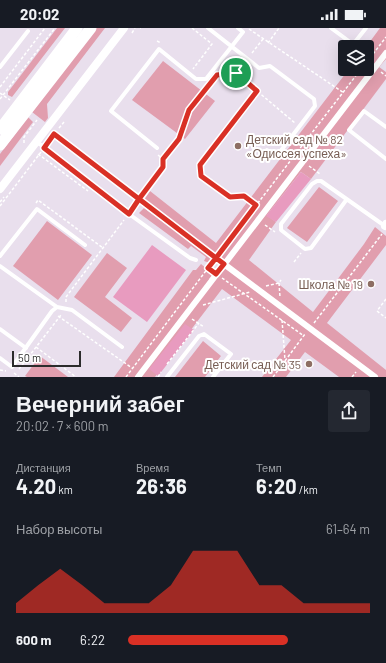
<!DOCTYPE html>
<html lang="ru">
<head>
<meta charset="utf-8">
<style>
	:root { --surface:#171b24; --page:#242831; --text:#f1f3f6; --muted:#9ea1a6; --accent:#d93025 }
	body { margin:0; font-family:Barlow,sans-serif; background:var(--page); color:var(--text); height:100vh; display:flex; flex-direction:column; font-size:15px; white-space:nowrap }
	* { box-sizing:border-box; margin:0 }
	p { font-size:13px; color:var(--muted) }
	.icon { flex:none; width:22px; height:22px; fill:none; stroke:currentColor; stroke-width:2; stroke-linecap:round; stroke-linejoin:round }
	.map { position:relative; height:349px; overflow:hidden }
	.drawer { display:flex; flex-direction:column; background:var(--surface); flex:1 }
	.drawer>* { flex:none }
	.controls { position:absolute; left:338px; top:12px; display:grid; gap:8px }
	.controls a { display:grid; place-items:center; width:36px; height:36px; border-radius:4px; background:var(--surface); box-shadow:0 4px 16px #0002; font-size:20px }
	.scale { position:absolute; left:12px; bottom:10px; width:69px; box-sizing:border-box; padding-left:4px; border:2px solid #2c2c2c; border-top:0; font-size:11px; line-height:14px; white-space:nowrap; color:#2c2c2c; -webkit-text-stroke:3px #fff; paint-order:stroke }
	.pin { position:absolute; display:grid; place-items:center; width:34px; height:34px; color:#fff; margin:-17px; border:2px solid #fff; border-radius:50%; box-shadow:0 1px 4px #0007 }
	.round { display:grid; place-items:center; flex:none; width:42px; height:42px; border-radius:4px; background:var(--page) }
	.summary { display:flex; align-items:center; justify-content:space-between; height:68px; padding:0 16px }
	h1 { font-size:22px; font-weight:700; line-height:30px }
	.metrics { display:grid; grid-template-columns:repeat(3,1fr); gap:6px; height:68px; padding:4px 16px }
	.metrics div { display:grid; align-content:center }
	.metrics b { font-size:20px; font-weight:700 }
	.metrics small { font-size:11px; font-weight:400 }
	.metrics p { font-size:11px }
	.chart { height:112px; padding:8px 16px }
	.chart p { display:flex; justify-content:space-between }
	.chart svg { width:100%; height:72px; margin-top:4px; fill:var(--accent); opacity:.7 }
	ul { padding:0 16px; list-style:none; font-size:13px }
	li { display:grid; grid-template-columns:64px 48px 1fr; align-items:center; height:30px }
	li i { height:10px; border-radius:5px; background:var(--accent) }
	.status { display:flex; justify-content:space-between; align-items:center; height:28px; padding:0 20px; background:var(--surface); direction:ltr }
	.status svg { height:11px; fill:currentColor }
	.map>svg:first-child { display:block }
</style>
</head>
<body>
<div class="status"><b>20:02</b><svg viewBox="0 0 49 12"><path d="M0 12V9h3v3zM5 12V6h3v6zM10 12V3h3v9zM15 12V0h3v12zM26 1h20v11H26zM47 4h2v5h-2z"/></svg></div>
<div class="map">
<svg width="386" height="349" viewBox="0 0 386 349">
	<rect width="100%" height="100%" fill="#e9dfed"/>
	<path fill="#e19eae" d="M57 0H65L12 69 8 67V64Z
		M96 0H105L47 76 48 90 45 94 32 84Z
		M380 0H386V31L379 39 386 44V51L311 151 301 144 267 187 276 194 249 232 313 284 364 216 375 199 386 208V217L327 295 386 342V349H339L305 324 286 349H262L291 312 222 261 155 349H114L193 242H196L201 236 213 246 209 251 213 254 227 235 144 172 150 163 216 215 349 41H367V19H366Z
		M163 33 215 73 185 111 132 72Z
		M28 89 33 94 0 138V126Z
		M319 159 338 173 307 214 287 200Z
		M144 180 212 230 210 235 204 233 206 229 191 218 188 221 139 185Z
		M47 193 92 227 58 272 13 238Z
		M107 225 127 240 105 269 132 290 121 304 74 269Z
		M203 313 221 328 205 349H175Z
		M40 328 68 349H27L25 348Z"/>
	<path fill="#e89bbf" d="M301 144 311 151 276 194 266 188Z
		M152 217 186 242 147 294 113 269Z
		M185 296 194 302 158 348 149 341Z"/>
	<g fill="none" stroke-linecap="round" stroke-linejoin="round">
		<path stroke="#fff" stroke-width="1.5" stroke-dasharray="3 2" stroke-linecap="butt" d="M140 0H141
			M192 0 212 16 193 41
			M249 1 344 65
			M132 5 135 0
			M157 13 161 15
			M268 15 279 0
			M252 25 263 11
			M367 34 386 9
			M381 44 386 48
			M236 45 257 63
			M218 47 236 45 243 36
			M0 59 45 0
			M0 65 10 72
			M0 71 55 0
			M59 100 64 94
			M24 115V109L37 92
			M38 126 88 163
			M163 131 179 111 189 82 208 57
			M309 138 320 146
			M143 166 163 139V131L158 127
			M0 174 4 169
			M36 175 38 172 103 220
			M256 177 243 168 230 169 201 148 200 137 257 63 295 95
			M0 178 41 124
			M265 197 275 204
			M221 223 361 41
			M294 234 301 225
			M222 250 304 308
			M279 255 280 269
			M266 258 279 255 281 252
			M386 271 377 283 386 290
			M66 274V269L124 192
			M203 277 250 264
			M58 288 132 340
			M192 291 204 299
			M282 292 285 332
			M314 295 382 206
			M36 319 76 349
			M167 336 199 295
			M19 341 61 287
			M0 342 6 343
			M14 345 19 349
			M126 349 211 236
			M158 349 161 344
			M273 349 305 306
			M352 349 356 344"/>
		<path stroke="#fff" stroke-width="4" d="M208 0 259 40 270 38 314 71 315 78 276 129 267 122
			M331 0 350 14H355L366 0
			M0 39 28 3
			M386 99 364 83 349 102 386 131
			M36 114 43 118 129 186 190 230 196 232
			M157 120 111 83 159 21 196 51H206L243 4 238 0
			M347 171 311 220 305 221 281 202V196L312 156 317 153H321L385 198
			M0 228 37 181 85 217
			M0 238 57 279 72 282 122 319
			M0 301 26 320
			M0 330 12 339 52 283 57 279
			M167 349 199 308 204 306 231 326 213 349"/>
		<path stroke="#fff" stroke-width="6" d="M54 106 224 236 375 349
			M138 349 386 25"/>
		<path stroke="#fff" stroke-width="8" d="M0 161 124 0
			M385 198 386 196"/>
		<path stroke="#fff" stroke-width="11" d="M0 101 77 0
			M0 117 91 0"/>
	</g>
	<g fill="none" stroke-linecap="round" stroke-linejoin="round">
		<defs>
			<path id="route" d="M236 45 217 47 189 82 179 111 163 131V139L139 171 54 106 44 120 129 186 139 171 216 230 208 240 216 246 224 236 216 230 256 177 244 168 230 169 201 148 200 137 257 63 236 45"/>
		</defs>
		<use href="#route" stroke="#fff" stroke-width="8"/>
		<use href="#route" stroke="#d93025" stroke-width="5"/>
	</g>
	<g fill="#8d6e63" stroke="#fff" stroke-width="1.5">
		<circle cx="238" cy="118" r="4"/>
		<circle cx="371" cy="256" r="4"/>
		<circle cx="309" cy="336" r="4"/>
	</g>
	<g text-anchor="middle" dominant-baseline="central" stroke-width="4" stroke-linejoin="round" paint-order="stroke">
		<g font-size="12" fill="#785e54" stroke="#fff" text-anchor="end">
			<text x="246" y="111" text-anchor="start">Детский сад № 82<tspan x="246" dy="14">«Одиссея успеха»</tspan></text>
			<text x="363" y="256">Школа № 19</text>
			<text x="301" y="336">Детский сад № 35</text>
		</g>
	</g>
</svg>
<div class="controls">
<a><svg class="icon" aria-label="layers" viewBox="0 0 24 24"><path d="M12 4l9 5-9 5-9-5zM3 14l9 5 9-5"/></svg></a>
</div>
<div class="scale">50 m</div>
<div class="pin" style="left:236px;top:45px;background:#1e9e55"><svg class="icon" aria-label="arrive" viewBox="0 0 24 24"><path d="M6 21V4h12l-3 4 3 4H6"/></svg></div>
</div>
<section class="drawer">
<div class="summary"><div><h1>Вечерний забег</h1><p>20:02 · 7 × 600 m</p></div><a class="round"><svg class="icon" aria-label="share" viewBox="0 0 24 24"><path d="M12 15V3M7 8l5-5 5 5M5 13v7h14v-7"/></svg></a></div>
<div class="metrics">
<div><p>Дистанция</p><b>4.20<small> km</small></b></div>
<div><p>Время</p><b>26:36</b></div>
<div><p>Темп</p><b>6:20<small> /km</small></b></div>
</div>
<div class="chart"><p><span>Набор высоты</span>61–64 m</p>
<svg viewBox="0 0 160 44" preserveAspectRatio="none"><path d="M0 44V38L10 27L20 17L30 27L40 38L50 38L60 38L70 27L80 6L90 6L100 6L110 27L120 27L130 38L140 38L150 38L160 38V44z"/></svg>
</div>
<ul>
<li><b>600 m</b>6:22<i style="width:66%"></i></li>
</ul>
</section>
</body>
</html>
